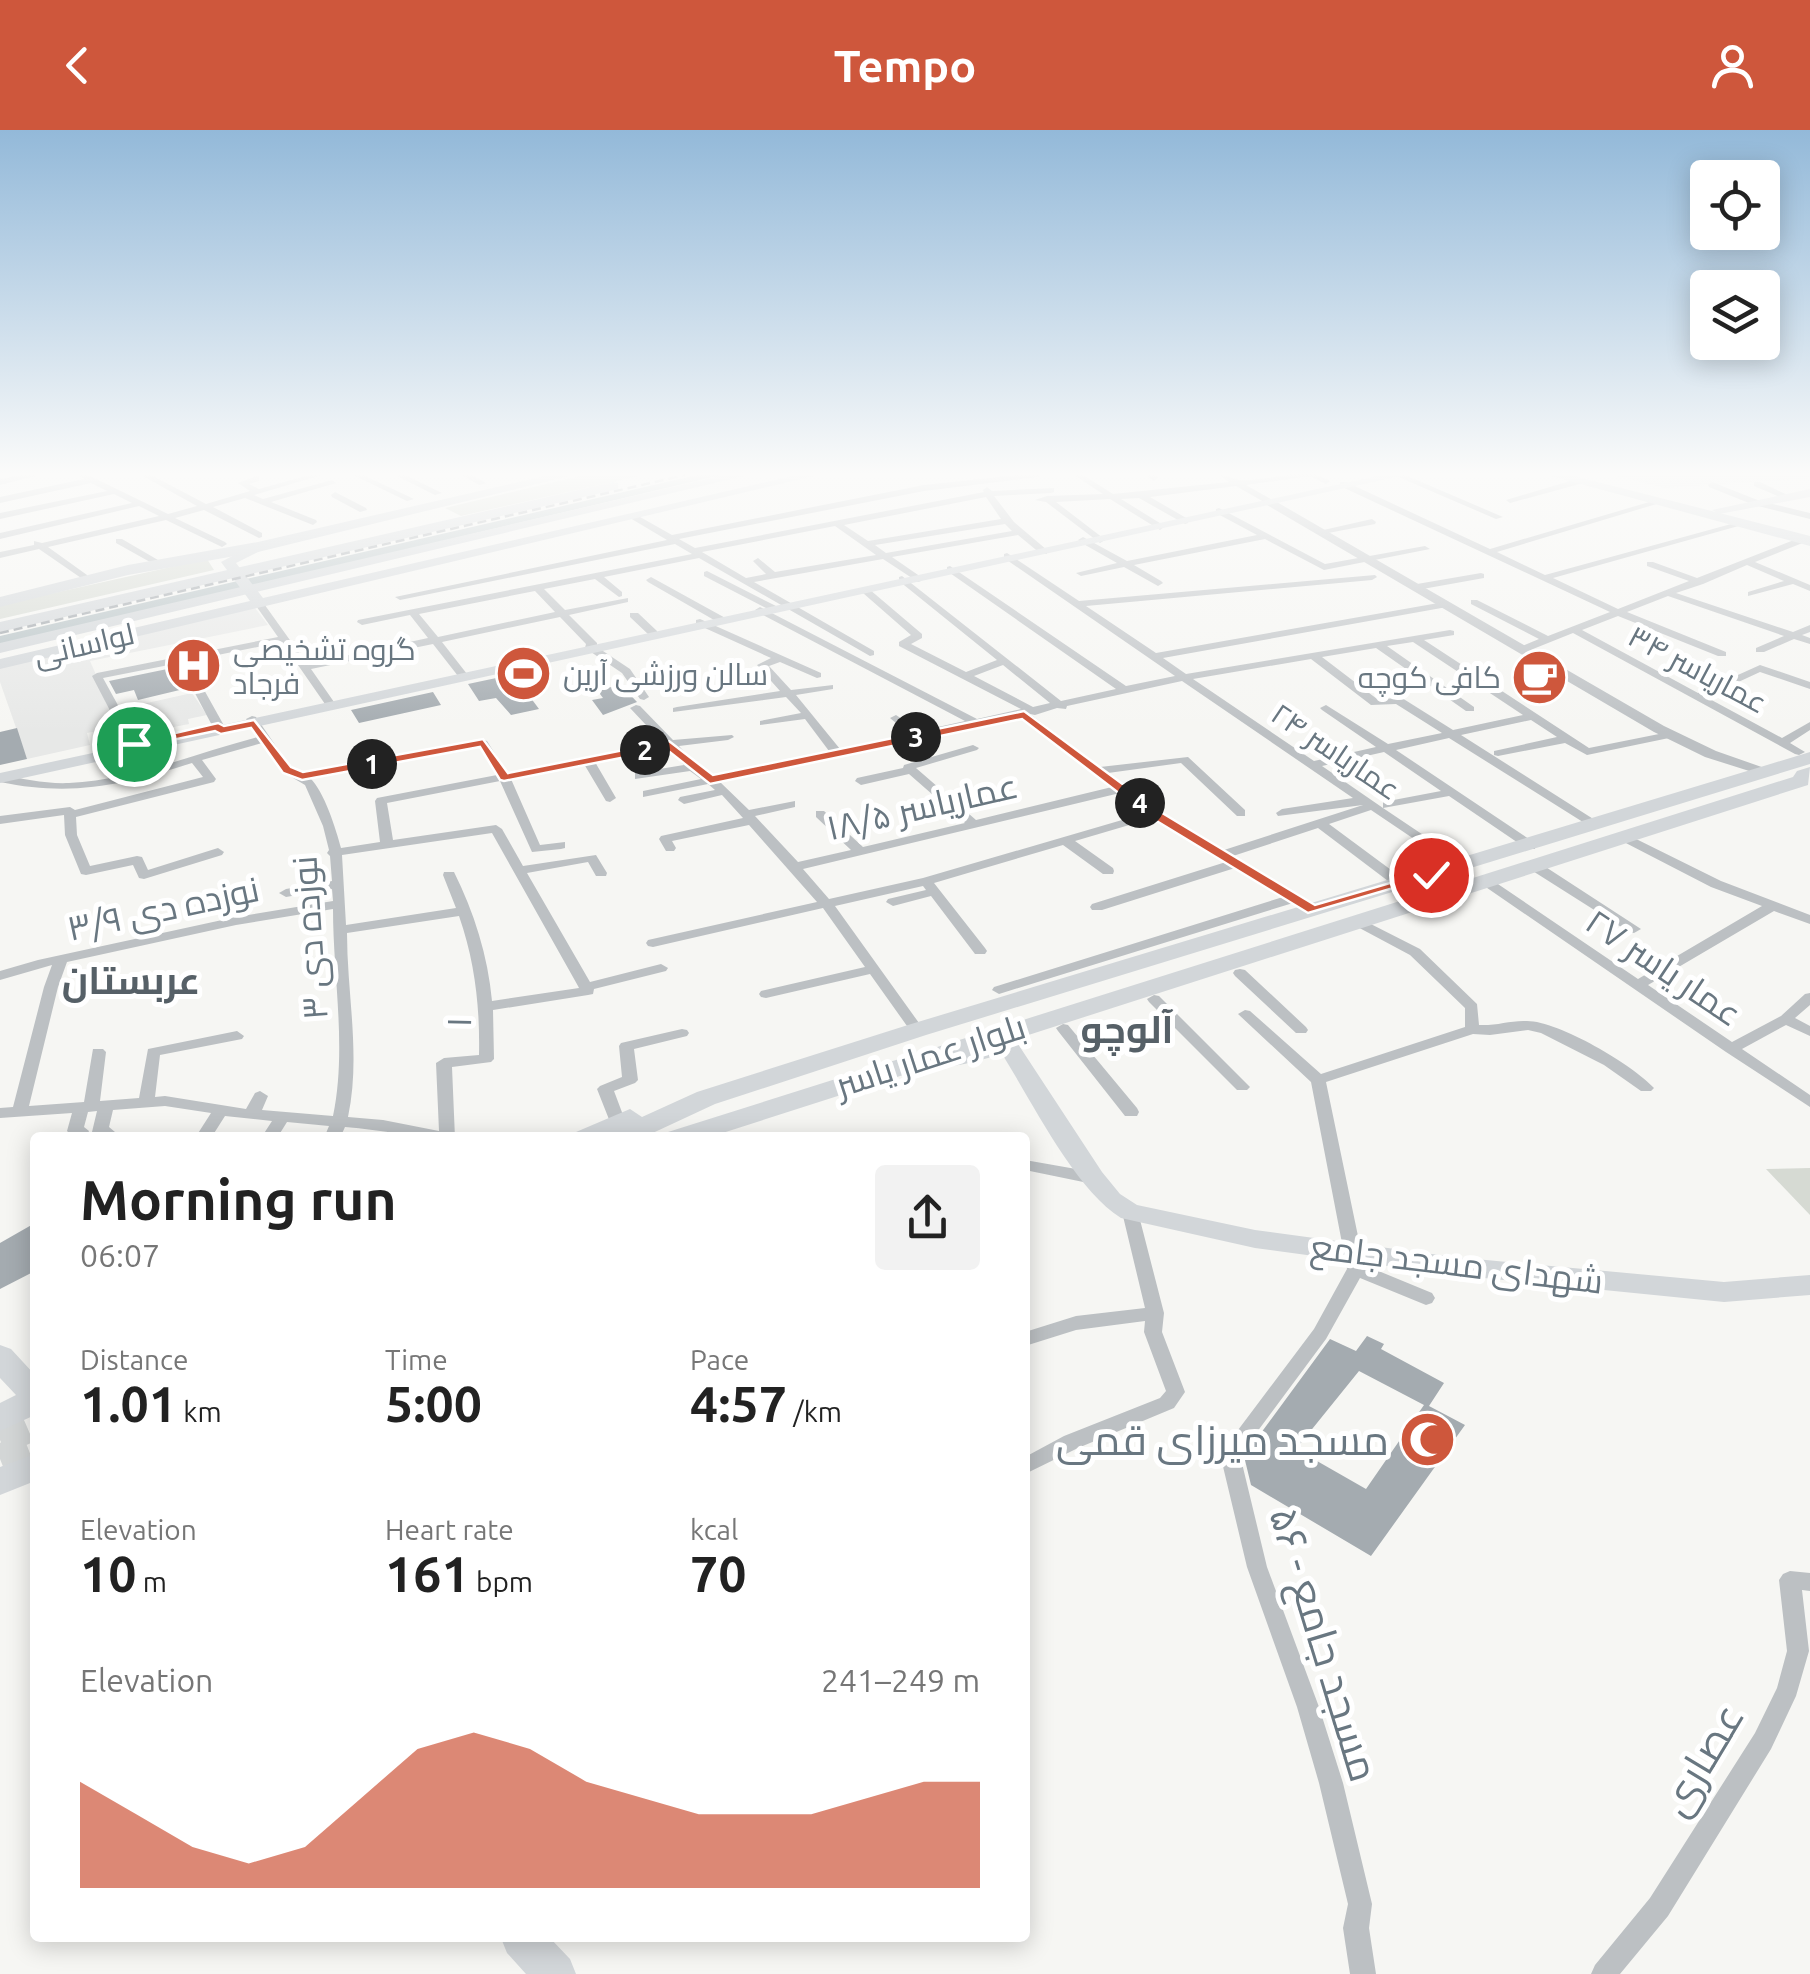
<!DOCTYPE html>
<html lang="en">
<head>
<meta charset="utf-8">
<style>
	:root { --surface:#fff; --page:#f2f2f2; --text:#222; --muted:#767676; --accent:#ce573c }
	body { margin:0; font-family:Ubuntu,Cairo,sans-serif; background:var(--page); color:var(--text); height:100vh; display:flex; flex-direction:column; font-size:38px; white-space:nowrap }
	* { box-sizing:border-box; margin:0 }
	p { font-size:32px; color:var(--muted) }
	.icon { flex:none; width:55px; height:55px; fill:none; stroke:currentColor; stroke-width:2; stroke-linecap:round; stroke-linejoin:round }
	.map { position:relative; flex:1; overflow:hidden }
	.drawer { position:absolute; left:30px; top:1002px; width:1000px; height:810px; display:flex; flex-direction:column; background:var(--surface); border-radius:10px; box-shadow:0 5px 25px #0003 }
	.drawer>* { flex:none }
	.tools { position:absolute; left:1690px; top:30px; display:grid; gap:20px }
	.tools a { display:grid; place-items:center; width:90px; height:90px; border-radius:10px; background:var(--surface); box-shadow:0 5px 25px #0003; font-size:50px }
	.pin { position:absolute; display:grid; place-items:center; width:85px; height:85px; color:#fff; margin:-42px; border:5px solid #fff; border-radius:50%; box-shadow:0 2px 10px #0007 }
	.km { position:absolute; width:50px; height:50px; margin:-25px; border-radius:50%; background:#222; color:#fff; font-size:28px; line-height:50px; text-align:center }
	.round { display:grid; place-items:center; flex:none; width:105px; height:105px; border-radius:10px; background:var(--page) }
	.summary { display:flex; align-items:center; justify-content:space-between; height:170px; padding:0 50px }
	h1 { font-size:55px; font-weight:700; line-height:75px }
	.stats { display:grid; grid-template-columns:repeat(3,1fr); gap:15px; height:170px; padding:10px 50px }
	.stats div { display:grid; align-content:center }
	.stats b { font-size:50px; font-weight:700 }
	.stats small { font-size:28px; font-weight:400 }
	.stats p { font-size:28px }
	.chart { height:280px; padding:20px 50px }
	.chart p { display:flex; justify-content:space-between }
	.chart svg { width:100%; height:180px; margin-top:10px; fill:var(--accent); opacity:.7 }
	header { display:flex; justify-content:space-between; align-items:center; height:130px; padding:0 50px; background:var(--accent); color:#fff; font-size:45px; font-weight:700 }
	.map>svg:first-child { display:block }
</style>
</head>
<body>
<header><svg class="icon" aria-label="back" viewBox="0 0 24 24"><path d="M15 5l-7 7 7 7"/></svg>Tempo<svg class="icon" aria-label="person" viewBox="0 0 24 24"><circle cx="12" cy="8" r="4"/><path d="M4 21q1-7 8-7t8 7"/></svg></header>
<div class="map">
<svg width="1810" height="1844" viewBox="0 0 1810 1844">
	<rect width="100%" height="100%" fill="#f6f6f3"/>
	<path fill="#e7e8e7" d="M1614 345H1810V348L1664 358Z
		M255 478 268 495 90 531 119 597 87 603 90 615 27 629 0 552V536Z
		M192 563 207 585 188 589 189 594 132 605 120 579Z"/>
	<path fill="#d6dad3" d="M584 345H643L461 386 445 378Z
		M207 429 214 440 0 489V475Z
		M1810 1038V1085L1766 1039Z"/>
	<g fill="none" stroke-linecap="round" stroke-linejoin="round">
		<path fill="#b4c0c3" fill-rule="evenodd" d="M697 345H721L0 516V506Z"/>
	</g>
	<path fill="#a4abb0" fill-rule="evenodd" d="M177 537 188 558 138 570 134 560 116 564 109 551Z
		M513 544 539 579 511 585 496 568 479 571 468 554 501 547 507 556Z
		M621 555 637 572 603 585 592 570 603 568 597 560Z
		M433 562 441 575 359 593 351 580Z
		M17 598 27 629 0 635V602Z
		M35 1093V1141L0 1159V1113Z
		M1367 1206 1384 1214 1381 1219 1444 1253 1429 1276 1465 1295 1371 1426 1251 1355 1244 1326 1330 1209 1356 1221ZM1359 1241 1424 1275 1366 1359 1296 1319Z"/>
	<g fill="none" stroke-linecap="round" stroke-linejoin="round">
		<path stroke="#d3d6d6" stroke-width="30" stroke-dasharray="30 15" stroke-linecap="butt" d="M0 1310 35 1295
			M0 1329 35 1315"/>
		<path fill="#bcc0c3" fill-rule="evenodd" d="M23 345H39L0 355V349Z
			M78 345H88L168 384 197 376 141 345H151L206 374 250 361 238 353 256 346 259 347V351L249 354 259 359 309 345H322L254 365 263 369 332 350 336 353 271 372 316 390 317 392 313 395 245 368 213 377 262 403V407L259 408 204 380 175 388 225 412 227 414 222 417 166 390 48 417 87 445V449L84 450 39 419 0 428V422L34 415V411L42 413 159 386 139 376 0 409V403L132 373 114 364 0 389V383L107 361 91 353 0 373V367L84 349Z
			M353 345H363L414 369 407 371Z
			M395 345H405L442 363 435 365Z
			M462 345H472L486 353 479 355Z
			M1018 345H1042L1038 347 924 361 679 409 695 418 984 362 983 360 987 357 992 361 1054 358V362L1051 363 994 366 1014 392 1047 420V424H1041L1018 405 892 427 921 447V451L918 452 883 429 754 452 874 521V525L870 526 699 428 604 447 622 462V466L619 467 595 449 544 459 565 480 628 468V472L569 485 597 513V517L630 539 649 567 644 570 640 569 622 543 585 518 586 514 560 487 442 512 467 544 462 547 458 546 433 514 311 539 334 572 329 575 325 574 282 512 188 531 227 601 221 604 215 601 179 533 103 548 142 619 136 622 130 619 92 546 97 543 278 507 254 473 259 470 262 471 307 534 428 508 410 485 362 495 357 492 358 490 692 424 675 414 400 470 395 467 667 410 630 388 629 386 633 383 672 405 924 355ZM986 367 1001 389 868 411 844 395ZM1005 394 1012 401 886 423 875 415ZM835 396 876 425 775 442 758 428 753 431 766 444 746 448 702 422ZM535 461 555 482 438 507 419 484Z
			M1074 345H1083L1113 364 1229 352 1219 345C1228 345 1234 350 1242 350 1271 352 1304 334 1330 351L1326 354 1310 346 1246 355 1274 371V375L1271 376 1236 356 1150 367 1188 389V393L1185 394 1139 368 1121 369 1163 395 1164 397 1160 400 1110 369 1056 372 1103 408 1105 410 1100 413 1046 372 1035 370 1047 366 1103 364Z
			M1146 345H1155L1158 348 1154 351Z
			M1394 345H1405L1503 387 1496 389Z
			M1580 348 1584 351 1583 353 1510 373 1506 370Z
			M1340 352H1346L1490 419 1656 370 1663 372 1497 422 1545 445 1742 391V395L1553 448 1618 479 1689 451 1647 436V432H1653L1697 448 1799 408H1805V412L1755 432 1810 455V461L1793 454 1748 466V462L1784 451 1747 435 1703 454 1676 463 1793 502 1810 495V502L1802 505 1810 508V514L1794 509 1764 522H1756V518L1784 506 1668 466 1627 482 1726 522V526H1718L1618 486 1582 500 1698 563 1760 535 1810 552V559L1760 542 1706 567 1782 608 1810 592V600L1790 613 1805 622 1799 625 1795 624 1573 503 1528 521H1520V517L1539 509 1471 474V470H1477L1548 506 1610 482 1340 356Z
			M1712 352 1760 371 1810 383V389L1754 375 1709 357 1708 355Z
			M1754 352H1760L1792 367 1785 369 1754 356Z
			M335 362 366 378 367 380 360 382 332 367 331 365Z
			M1219 378 1325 434 1425 416 1430 419 1324 440 1265 409 1134 435 1161 451 1163 453 1158 456 1124 437 1081 446 1076 443 1117 433 1080 412 1078 410 1083 407 1127 431 1257 405 1216 383V379Z
			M1372 389 1376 392 1375 394 1323 404 1319 401Z
			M116 409H122L158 430 150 432 116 413Z
			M1007 423 1079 471 1375 445 1377 447 1372 450 1086 476 1156 523 1444 472 1447 473V477L1163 528 1186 544 1450 500 1454 501V505L1424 510 1589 618 1669 602 1675 605 1669 608 1587 625 1565 613 1498 626 1494 625V621L1557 607 1531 590 1461 605 1598 692V698L1594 699 1449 608 1396 620 1535 713V719H1527L1449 666 1383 678 1465 733 1466 736 1465 739 1460 740 1371 680 1329 694 1406 751 1408 754 1406 757H1396L1318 698 1233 726 1319 777 1321 780 1319 783H1309L1293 773 999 864 992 860 994 857 1283 767 1235 738 1102 780H1092L1090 777 1092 774 1226 732 1153 688 1075 711 1113 738 1114 741 1113 744H1103L1063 715 934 753 985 818 987 821 985 824H975L931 766 893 776 886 772 888 769 926 760 923 756 835 776 924 900 917 904 912 903 870 844 766 868 761 867 759 864 761 861 865 837 823 778 653 817 648 816 646 813 648 810 817 772 749 695 672 711 676 718 674 721H666L659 709 661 706 743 688 722 665 684 674 678 670 680 667 715 660 708 654 643 667V661L701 649 690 641 635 649V643L684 635 667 618 595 632 616 668 610 672 606 671 584 634 511 649 540 715 565 712V718L561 719 532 722 500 651 387 673 393 710 496 695 502 699 523 736 596 725 607 743 606 746H596L588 732 527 743 590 852 661 834 668 838 666 841 594 859 593 864 588 865 493 880 494 929 491 932 452 937 455 1008C417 1008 382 1000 345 997L340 1008H324L329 996 287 992 277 1008H261L272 991 225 986 211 1008H195L211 983 165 976 113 980 109 997 115 1002 112 1008H96L92 1002 97 981 88 982 84 997 89 1001 86 1008H70L71 1005 67 1001 72 983 0 988V978L13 977 44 857 52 835 0 850V841L38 830 236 787 333 771 332 759 286 767 279 763 286 759 332 751 330 726 327 723 329 720 323 696 305 655 283 642 262 613 202 630 216 649 214 652 76 687 77 705 90 736 137 726 142 727 148 740 218 718 224 722 222 725 144 749 139 748 133 735 86 745 81 744 65 705 64 685 0 694V686L70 677 75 680 203 647 192 633C123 655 72 667 0 652V644C23 649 46 654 69 653 134 650 196 623 258 607L246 589 252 586 256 587 291 638 301 643 483 610 487 611 507 643 662 612 630 578 636 575 640 576 673 610 732 605 734 607 728 610 679 616 696 635 712 646 829 621 805 589 760 595V591L801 583 786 567 673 582V578L677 577 780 561 757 535 771 528 696 494V490L700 489 821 543V547L817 548 780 532 769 536 791 560 833 555V559L796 565 840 619 909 604 890 588 896 585 920 601 965 591 757 482 755 480 760 477 977 589 1021 579 899 516V512L911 505 863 463V459H869L922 504V508L911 514 966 542 997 530 899 451V447L902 446 1061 571 1116 559 947 441V437L950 436 1126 556 1175 546 1004 428V424ZM1413 512 1523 585 1453 600 1402 568 1377 569 1322 527 1376 518 1466 581H1474V577L1387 516ZM1311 529 1371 575 1396 574 1442 603 1388 614 1326 575 1320 578 1322 580 1376 617 1314 631 1193 549ZM1003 535 1050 573 1033 577 974 546ZM1182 551 1353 668 1282 679 1276 683 1278 686 1363 675 1224 720 1159 681 1108 643 1181 633 1237 686H1245V680L1188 627 1100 637 1030 584 1035 585 1057 578 1066 579 1067 576ZM1019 586 1112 657 976 690 916 638 977 620 979 618 973 615 904 635 903 638 857 648 855 651 861 655 909 644 965 693 863 717 824 681H816V687L851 720 798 732 755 686 795 677V671L749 680 720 652 974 596 978 597ZM480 617 497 645 377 668 375 671 380 712 341 718C336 699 324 661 310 648ZM1384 622 1441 661 1383 672V678L1322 636ZM1120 663 1146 683 923 748 829 769 803 739ZM492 703 578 856 579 858 492 871C488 826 474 782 454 742H444L443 745 456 778 346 795 342 725ZM333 779C333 847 347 919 333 986L262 980 268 966 260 961 255 963 246 979 165 966 155 967 160 925 242 909 244 906 237 901 148 919 139 968 100 971 106 922 103 919H93L84 972 29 976 58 857 67 832 236 795ZM459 786C475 832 480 877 479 925L444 928 436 933 439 1001 383 990 348 987C361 926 347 865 347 803Z
			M707 441 776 476 778 478 770 480 704 446V442Z
			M1481 443 1484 444V448L1417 460 1412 457 1417 454Z
			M651 447 729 490 730 492 721 494 648 452 646 450Z
			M630 483H638L657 501V505H649L630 487Z
			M1624 703 1721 751 1810 785V794L1774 781 1648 855 1732 912 1781 886 1805 864 1810 863V875L1795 888 1810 896V906L1786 895 1742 919 1810 965V977L1726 922 1477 751 1484 747 1489 748 1638 849 1762 776 1711 757 1620 710 1618 707Z
			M1533 731 1538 732 1641 799 1634 803 1629 802 1528 738 1527 735Z
			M1357 787 1420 819 1477 874 1479 895C1496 896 1511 890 1527 891 1559 891 1633 935 1654 958L1651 961H1641L1604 935 1541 903 1528 900 1490 905 1473 904 1326 952 1364 1135 1432 1163 1435 1168 1432 1173 1426 1175 1360 1148 1326 1209 1240 1325 1267 1437 1319 1577 1343 1653 1372 1774 1369 1798 1376 1844H1350L1343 1798 1348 1774 1319 1653 1297 1577 1247 1437 1220 1324 1314 1199 1347 1139 1311 952 1238 884 1245 880 1250 881 1321 944 1465 897V878L1410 825 1352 794 1350 791 1352 788Z
			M1240 839 1245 840 1306 897 1308 900 1306 903H1296L1235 846 1233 843 1235 840Z
			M1154 865 1159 866 1250 957 1247 960H1237L1149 872 1147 869Z
			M1063 894 1068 895 1137 978 1139 982 1137 986H1125L1058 901 1056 898Z
			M682 899 687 900 689 903 687 906 634 919 638 950 635 953 614 961 626 993 618 998 612 997 597 959 600 956 622 947 619 916 621 913Z
			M1025 1030 1093 1042 1099 1044 1101 1048 1099 1052 1093 1054 1025 1040Z
			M1130 1076 1136 1078 1138 1082 1164 1183 1162 1202 1185 1262 1174 1278 1078 1318 1025 1344V1327L1064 1306 1160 1268 1166 1261 1144 1202 1145 1191 1076 1200 1025 1216V1202L1076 1186 1145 1178 1122 1082 1124 1078Z
			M1790 1441 1810 1443V1461L1802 1460 1809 1521 1796 1566 1771 1619 1668 1786 1620 1844H1591L1595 1835 1650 1768 1755 1603 1777 1558 1787 1521 1779 1450 1783 1444Z"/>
		<path fill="#bcc0c3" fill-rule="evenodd" d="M1267 371H1275L1664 596 1716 621 1773 641 1765 646 1705 627 1654 602 1267 375Z"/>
		<path fill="#d2d6d9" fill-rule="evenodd" d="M797 345H818L0 539V529L250 471 221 432 257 413 264 417 262 420 236 433 263 468Z
			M1382 345H1405L0 653V643Z
			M1810 359V367L1719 384 1712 380Z
			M1008 909 1016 911 1102 1042 1120 1064 1137 1075 1255 1100 1454 1127 1724 1152 1810 1145V1165L1724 1172 1454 1145 1255 1118 1121 1088C1074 1058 1033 973 1002 924 979 930 934 947 915 928L926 921H961Z"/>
		<path fill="#d2d6d9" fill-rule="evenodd" d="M549 345H573L258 422 128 445 0 477V467L128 435 258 412Z
			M724 345H748L0 523V513Z
			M1547 345H1570L1810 406V416Z
			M613 352 618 353V359L0 502V492Z
			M1810 622V634L926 905 715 974 642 1008H572L576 1002 630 979 642 987 697 962 908 895Z
			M1810 637 1808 655 707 1008H664L668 1002 1793 647 1797 641Z
			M0 1215 11 1219 35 1245V1285L0 1301V1273L16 1265 0 1248Z
			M35 1324V1351L0 1365V1337Z
			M501 1808H550L570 1829 576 1844H526L507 1823Z"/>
		<path stroke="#9ea4a9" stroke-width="2.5" stroke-dasharray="9 5" stroke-linecap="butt" d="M0 503 685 345"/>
	</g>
	<linearGradient id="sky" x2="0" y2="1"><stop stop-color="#93b9d9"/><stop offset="0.57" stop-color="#fbfbfa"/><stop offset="1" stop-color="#fbfbfa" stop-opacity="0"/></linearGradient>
	<rect width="1810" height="603" fill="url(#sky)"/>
	<path fill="#ce573c" stroke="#fff" stroke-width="2.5" d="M1024 581 1159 681 1315 775 1431 741 1438 745 1308 783 1150 687 1022 589 710 654 666 619 504 651 500 650 480 617 302 650 283 643 251 598 221 604 215 601 134 618 128 614 218 593 224 596 254 590 291 637 303 642 483 609 508 643 669 611 713 645Z"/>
	<defs>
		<symbol id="hospital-disc" viewBox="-11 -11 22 22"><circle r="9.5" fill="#ce573c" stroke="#fff"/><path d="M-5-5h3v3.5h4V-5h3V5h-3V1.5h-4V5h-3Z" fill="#fff"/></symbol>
		<symbol id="stadium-disc" viewBox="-11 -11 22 22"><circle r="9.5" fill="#ce573c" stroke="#fff"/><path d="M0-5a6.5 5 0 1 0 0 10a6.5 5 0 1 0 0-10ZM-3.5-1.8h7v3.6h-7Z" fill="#fff"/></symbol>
		<symbol id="cafe-disc" viewBox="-11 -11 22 22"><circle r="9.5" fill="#ce573c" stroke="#fff"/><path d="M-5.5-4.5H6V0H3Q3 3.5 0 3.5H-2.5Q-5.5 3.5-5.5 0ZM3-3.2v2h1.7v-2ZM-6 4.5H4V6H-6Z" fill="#fff"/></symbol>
		<symbol id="mosque-disc" viewBox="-11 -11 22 22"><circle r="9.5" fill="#ce573c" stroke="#fff"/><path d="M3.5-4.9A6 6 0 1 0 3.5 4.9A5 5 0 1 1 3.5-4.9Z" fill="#fff"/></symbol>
	</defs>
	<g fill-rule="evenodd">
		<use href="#hospital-disc" x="162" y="504" width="63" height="63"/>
		<use href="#stadium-disc" x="492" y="512" width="63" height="63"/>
		<use href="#cafe-disc" x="1508" y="516" width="63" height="63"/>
		<use href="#mosque-disc" x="1396" y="1278" width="63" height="63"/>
	</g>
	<g text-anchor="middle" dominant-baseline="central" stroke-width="10" stroke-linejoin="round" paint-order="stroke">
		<g font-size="30" fill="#697781" stroke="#fff">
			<text transform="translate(84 514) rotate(-13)">لواسانی</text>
			<text transform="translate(1698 539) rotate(28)">عماریاسر ۳۴</text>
			<text transform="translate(1336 621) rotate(34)">عماریاسر ۲۴</text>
		</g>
		<g font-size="30" fill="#697781" stroke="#fff" text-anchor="start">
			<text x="233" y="519">گروه تشخیصی<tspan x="233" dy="34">فرجاد</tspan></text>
			<text x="563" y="544">سالن ورزشی آرین</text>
			<text x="1501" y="547" text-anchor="end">کافی کوچه</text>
		</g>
		<g font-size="35" fill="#697781" stroke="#fff">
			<text transform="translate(922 676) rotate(-13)">عماریاسر ۱۸/۵</text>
			<text transform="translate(163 778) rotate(-12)">نوزده دی ۳/۹</text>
			<text transform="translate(309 808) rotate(-94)">نوزده دی ۳</text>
			<text transform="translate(1664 837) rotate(34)">عمار یاسر ۲۷</text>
			<text transform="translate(458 892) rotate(-89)">۱</text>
			<text transform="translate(930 925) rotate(-18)">بلوار عمار یاسر</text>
			<text transform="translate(1457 1133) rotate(7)">شهدای مسجد جامع</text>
		</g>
		<g font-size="38" font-weight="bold" fill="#566067" stroke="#fff">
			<text x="131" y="850">عربستان</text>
			<text x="1127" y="899">آلوچو</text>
		</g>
		<g font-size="42" fill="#697781" stroke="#fff" text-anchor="end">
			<text x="1389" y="1309">مسجد میرزای قمی</text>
		</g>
		<g font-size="42" fill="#697781" stroke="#fff">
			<text transform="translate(1325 1514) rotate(73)">۵۶ - مسجد جامع</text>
			<text transform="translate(1701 1629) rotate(-59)">عصاری</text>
		</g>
	</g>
</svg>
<div class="tools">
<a><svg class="icon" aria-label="locate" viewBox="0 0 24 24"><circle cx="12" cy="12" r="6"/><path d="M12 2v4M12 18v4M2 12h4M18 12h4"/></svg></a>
<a><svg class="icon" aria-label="layers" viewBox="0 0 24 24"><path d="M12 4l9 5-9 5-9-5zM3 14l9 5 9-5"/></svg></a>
</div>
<div class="pin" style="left:134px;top:614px;background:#1e9e55"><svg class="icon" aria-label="arrive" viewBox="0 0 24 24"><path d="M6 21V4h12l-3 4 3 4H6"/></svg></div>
<div class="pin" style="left:1431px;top:745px;background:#d93025"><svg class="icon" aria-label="check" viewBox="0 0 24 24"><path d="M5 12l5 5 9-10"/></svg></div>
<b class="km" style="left:372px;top:634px">1</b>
<b class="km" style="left:645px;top:620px">2</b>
<b class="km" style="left:916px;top:607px">3</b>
<b class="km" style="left:1140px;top:673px">4</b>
<section class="drawer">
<div class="summary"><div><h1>Morning run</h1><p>06:07</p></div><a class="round"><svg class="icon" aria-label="share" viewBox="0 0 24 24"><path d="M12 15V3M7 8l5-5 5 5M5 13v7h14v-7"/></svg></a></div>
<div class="stats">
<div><p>Distance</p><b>1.01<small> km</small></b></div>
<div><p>Time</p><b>5:00</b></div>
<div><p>Pace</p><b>4:57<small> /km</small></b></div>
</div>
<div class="stats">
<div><p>Elevation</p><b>10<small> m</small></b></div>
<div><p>Heart rate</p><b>161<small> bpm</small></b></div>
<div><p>kcal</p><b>70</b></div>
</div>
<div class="chart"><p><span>Elevation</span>241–249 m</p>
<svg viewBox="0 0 160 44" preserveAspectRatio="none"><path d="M0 44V18L10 26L20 34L30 38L40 34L50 22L60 10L70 6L80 10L90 18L100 22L110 26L120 26L130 26L140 22L150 18L160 18V44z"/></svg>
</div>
</section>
</div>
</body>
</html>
